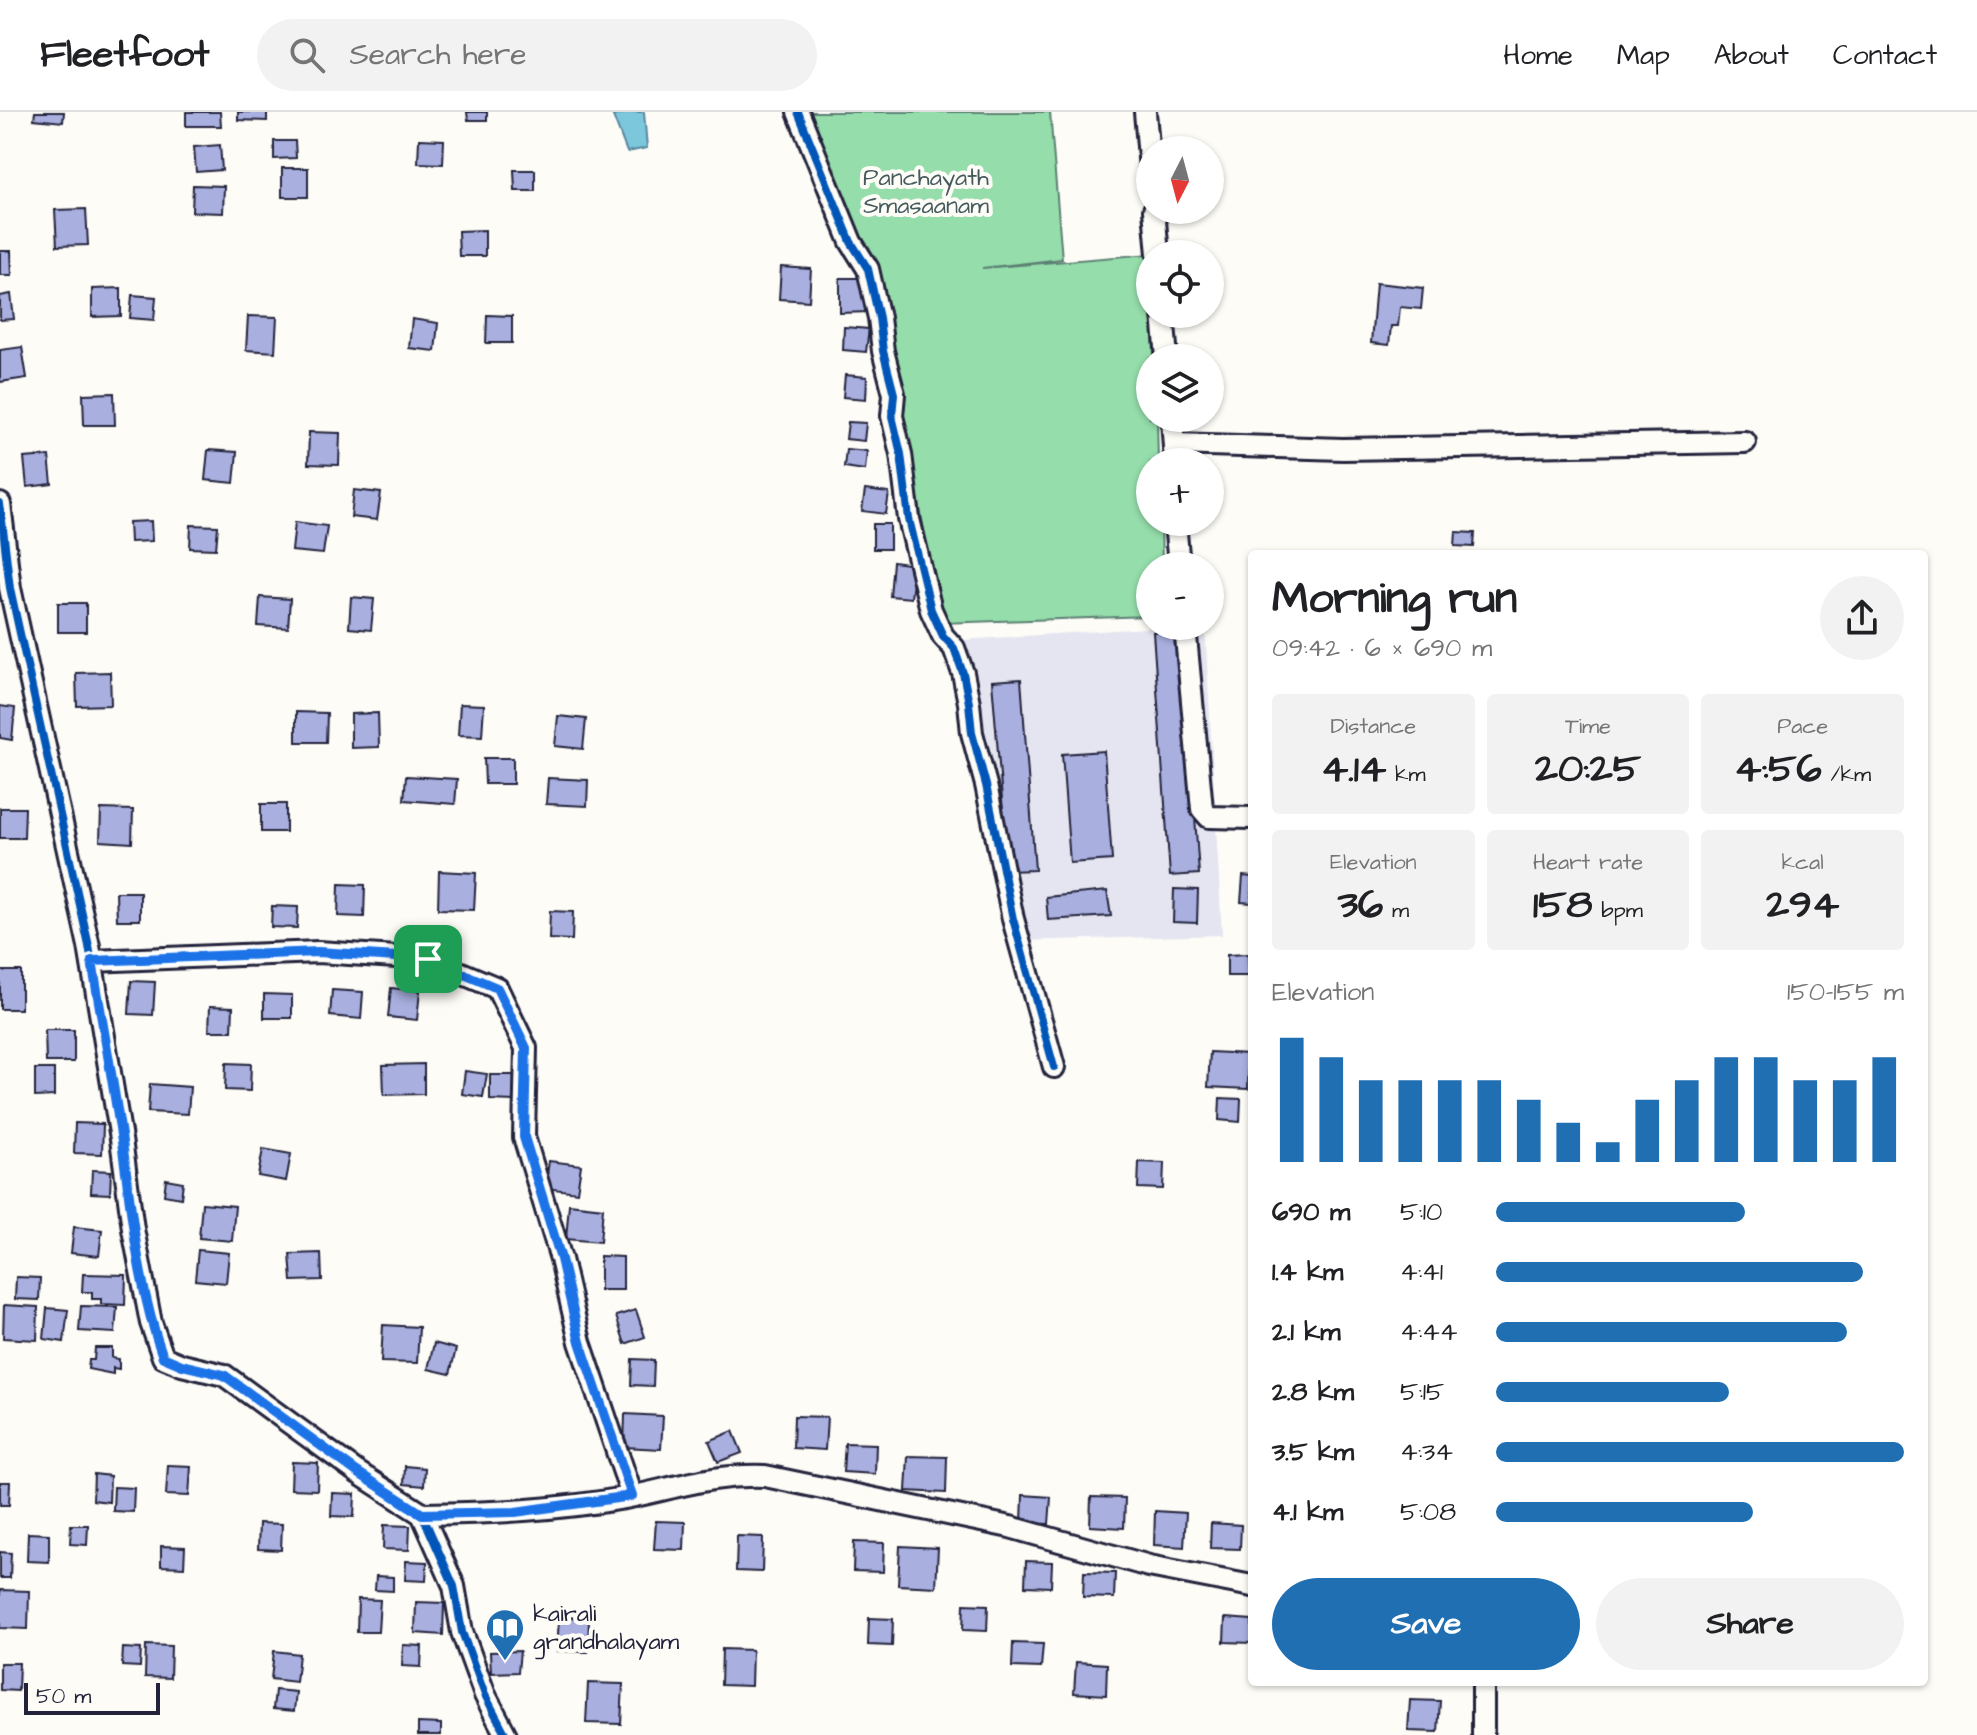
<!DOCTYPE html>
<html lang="en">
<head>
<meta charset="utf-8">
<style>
	:root { --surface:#fff; --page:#f2f2f2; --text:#202124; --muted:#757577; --line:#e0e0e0; --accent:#1f6fb2 }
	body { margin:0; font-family:"Architects Daughter",sans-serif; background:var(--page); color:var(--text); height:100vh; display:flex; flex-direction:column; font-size:30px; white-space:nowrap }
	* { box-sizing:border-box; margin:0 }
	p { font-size:26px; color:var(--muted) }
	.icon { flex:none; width:44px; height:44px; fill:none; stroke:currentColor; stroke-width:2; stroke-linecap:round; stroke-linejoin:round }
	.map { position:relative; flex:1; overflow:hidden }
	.side { position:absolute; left:1248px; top:438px; width:680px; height:1136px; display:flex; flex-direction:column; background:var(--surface); border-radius:8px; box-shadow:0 2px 6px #0004 }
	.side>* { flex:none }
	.needle { width:52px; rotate:186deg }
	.fabs { position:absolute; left:1136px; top:24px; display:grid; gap:16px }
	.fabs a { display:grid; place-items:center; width:88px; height:88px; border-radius:50%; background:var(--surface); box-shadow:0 2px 6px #0004; font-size:40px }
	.scale { position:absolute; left:24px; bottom:20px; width:136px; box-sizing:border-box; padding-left:8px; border:4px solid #22223b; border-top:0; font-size:22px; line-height:28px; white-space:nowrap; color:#22223b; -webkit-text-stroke:6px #fdfcf7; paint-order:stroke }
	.pin { position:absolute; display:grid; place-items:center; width:68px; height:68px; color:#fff; margin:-34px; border-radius:16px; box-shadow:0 4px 12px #0006 }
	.round { display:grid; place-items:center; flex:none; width:84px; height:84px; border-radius:42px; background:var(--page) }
	.summary { display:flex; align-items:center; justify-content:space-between; height:136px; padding:0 24px }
	h1 { font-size:44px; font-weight:700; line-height:60px }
	.metrics { display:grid; grid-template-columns:repeat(3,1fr); gap:12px; height:136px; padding:8px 24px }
	.metrics div { display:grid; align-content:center; border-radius:8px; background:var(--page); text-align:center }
	.metrics b { font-size:40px; font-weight:700 }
	.metrics small { font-size:22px; font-weight:400 }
	.metrics p { font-size:22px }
	.chart { height:224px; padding:16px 24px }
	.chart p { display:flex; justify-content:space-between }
	.chart svg { width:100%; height:144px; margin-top:8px; stroke:var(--accent); stroke-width:6 }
	.primary-button { display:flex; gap:16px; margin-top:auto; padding:16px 24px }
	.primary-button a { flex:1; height:92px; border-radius:48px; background:var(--accent); color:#fff; font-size:32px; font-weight:700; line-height:92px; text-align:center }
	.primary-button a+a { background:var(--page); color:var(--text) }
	ul { padding:0 24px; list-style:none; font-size:26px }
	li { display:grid; grid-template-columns:128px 96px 1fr; align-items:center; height:60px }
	li i { height:20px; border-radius:10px; background:var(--accent) }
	header { display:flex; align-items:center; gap:48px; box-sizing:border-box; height:112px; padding:0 40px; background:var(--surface); border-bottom:2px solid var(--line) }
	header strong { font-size:38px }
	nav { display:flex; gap:44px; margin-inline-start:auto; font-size:28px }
	.search { width:560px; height:72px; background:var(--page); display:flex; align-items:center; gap:20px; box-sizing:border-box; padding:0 28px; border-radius:44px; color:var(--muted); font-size:30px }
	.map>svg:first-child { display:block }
</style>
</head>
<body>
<header>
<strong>Fleetfoot</strong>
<div class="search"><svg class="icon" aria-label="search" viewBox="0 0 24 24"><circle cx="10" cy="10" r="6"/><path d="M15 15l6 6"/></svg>Search here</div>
<nav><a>Home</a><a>Map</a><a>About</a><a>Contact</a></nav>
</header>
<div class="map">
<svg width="1977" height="1623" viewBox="0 0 1977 1623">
	<rect width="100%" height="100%" fill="#fdfcf7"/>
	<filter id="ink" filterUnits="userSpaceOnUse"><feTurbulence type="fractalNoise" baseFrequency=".0125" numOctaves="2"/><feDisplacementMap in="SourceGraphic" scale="16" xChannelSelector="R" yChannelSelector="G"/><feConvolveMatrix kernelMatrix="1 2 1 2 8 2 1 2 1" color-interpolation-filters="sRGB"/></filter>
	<g filter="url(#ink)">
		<path fill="#e4e5f0" d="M1177 514H1205L1222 823 1021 829 963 528Z"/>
		<path fill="#95ddab" stroke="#5c8073" stroke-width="2" d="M801 0H1050L1062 147 982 156 1150 142V202H1153L1154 246H1150V306H1157L1158 350H1150V410H1161L1162 454H1150V504L941 511 878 166Z"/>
		<path fill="#7cc7dc" stroke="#58859c" stroke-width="2" d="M630 0H644L647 36 627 40 613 4Z"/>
		<path fill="#a9b0e0" stroke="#22223b" stroke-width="2" d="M35 0H64L63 10 34 7Z
			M186 0H220L221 14H186Z
			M238 0H267V9L238 8Z
			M467 0H487V8H468Z
			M419 27 444 28 443 52 418 51Z
			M274 29H295L296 46 274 47Z
			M220 33 222 58 196 60 194 35Z
			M282 56H308V85H282Z
			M514 58H535V79H515Z
			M193 73 224 74 223 101 192 100Z
			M86 97 88 133 57 134 55 98Z
			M485 118V144H459L458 119Z
			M0 139H11L12 163H0Z
			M781 155 811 157 809 189 779 187Z
			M840 166H868L869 200 840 201Z
			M1376 171 1423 176 1421 197 1400 195 1398 214H1391L1389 233 1371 231Z
			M121 176V204L92 205V177Z
			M11 182 14 207 0 208V184Z
			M132 183 156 185 154 208 130 206Z
			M487 203 512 204V231H486Z
			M248 204 277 205 275 240 246 238Z
			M412 207 438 211 435 239 409 236Z
			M844 215 869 217 866 240 843 238Z
			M22 235 27 266 0 270V238Z
			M845 263 867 265 866 287 843 285Z
			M114 281 115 313H84L83 282Z
			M848 310 866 311 864 329 846 327Z
			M309 320 340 321 339 353 308 352Z
			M846 337 867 339 865 358 844 355Z
			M208 338 237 340 234 371 205 368Z
			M49 344 52 372 27 375 24 346Z
			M354 378 381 381 377 408 351 405Z
			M865 378 889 381 886 402 862 399Z
			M151 409 152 429 130 430 129 410Z
			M295 410 327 414 323 442 292 439Z
			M873 412H890V437H873Z
			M191 413 218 414 216 437 190 436Z
			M1456 420 1475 421 1474 435 1455 434Z
			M893 450 915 453 911 486 890 484Z
			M260 485 290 487 288 516 258 514Z
			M351 485 374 487 371 518 349 516Z
			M58 491H86V520H58Z
			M1182 518 1199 762 1170 764 1153 520Z
			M110 560 111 593 77 594 76 561Z
			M1021 567 1035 758 1008 759 992 569Z
			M460 592 484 593 482 624 458 623Z
			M0 594 15 596 12 628 0 626Z
			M296 600 327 601 326 630H296Z
			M378 601 379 635 351 636V602Z
			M558 604 586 607 583 637 555 634Z
			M1104 639 1112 748 1070 751 1062 642Z
			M484 646H513V672H485Z
			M406 664 457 667 455 692 404 688Z
			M548 666 588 668 587 694 546 692Z
			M261 692H286V720H261Z
			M0 696H25L24 726H0Z
			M101 697 133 698 132 731 100 729Z
			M439 759 476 761 474 798 438 797Z
			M1243 764 1252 765V791L1241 790Z
			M339 772 365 773 364 805 338 804Z
			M1174 777 1198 778 1197 811 1173 810Z
			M1107 779 1111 804 1048 808 1046 785Z
			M116 780H140V808H117Z
			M272 794 298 795 297 816 271 815Z
			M550 799 573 800 572 828 549 827Z
			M1248 842 1249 864H1227V843Z
			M0 859H21V897H0Z
			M131 869 155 870 153 903 129 902Z
			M391 876 420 879 417 908 388 905Z
			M332 878 363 880 361 907 330 904Z
			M264 882 292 883V906H264Z
			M210 894 233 895 232 919H209Z
			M45 918H74V950H46Z
			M1210 940 1249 942 1248 977 1208 975Z
			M226 951 251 952 250 979 225 978Z
			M424 952V982L384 983 383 953Z
			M35 957H54V984L35 985Z
			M465 959 487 962 483 985 462 982Z
			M490 963H514V989L490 988Z
			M150 972 190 975 188 1002 148 1000Z
			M1220 986 1241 987 1240 1010 1219 1008Z
			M75 1011 103 1012 102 1042 74 1041Z
			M263 1037 291 1042 286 1069 258 1064Z
			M549 1049 581 1053 577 1080 545 1076Z
			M1139 1050 1164 1051 1163 1077 1138 1076Z
			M92 1058 111 1059 110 1082 91 1081Z
			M166 1067 183 1070 181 1086 164 1083Z
			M202 1091 235 1094 232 1129 199 1126Z
			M569 1092 603 1096 600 1130 566 1127Z
			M74 1115 102 1118 99 1144 71 1141Z
			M198 1138 229 1141 226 1171 195 1168Z
			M321 1141 322 1168 292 1169 290 1142Z
			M600 1144 623 1145V1178H600Z
			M83 1162 126 1163 125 1193 101 1192V1187H92V1180H82Z
			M16 1165 40 1166 39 1188 15 1187Z
			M4 1193 38 1195 37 1228 3 1226Z
			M81 1194 117 1195 115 1221 79 1219Z
			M47 1196 68 1198 64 1230 44 1227Z
			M636 1198 645 1225 625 1232 616 1204Z
			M383 1213 419 1215 417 1251 381 1250Z
			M434 1231 456 1237 450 1262 428 1257Z
			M95 1236H112V1246L119 1247V1257L113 1256V1262L88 1257 89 1248H94Z
			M632 1247 654 1248 653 1274 631 1273Z
			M625 1302 663 1304 661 1337 624 1335Z
			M794 1304 827 1305 825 1338 793 1336Z
			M733 1319 742 1341 718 1350 709 1329Z
			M845 1331 876 1332 875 1362 843 1360Z
			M908 1344 947 1345 946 1381 906 1379Z
			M292 1350 318 1351 317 1378 291 1377Z
			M168 1353 191 1354 189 1384 166 1383Z
			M405 1354 425 1356 424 1374 404 1372Z
			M94 1362 110 1364 109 1390 93 1388Z
			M0 1370H10L9 1393H0Z
			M114 1375 134 1376 133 1400 113 1399Z
			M332 1381 355 1382 354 1405 331 1404Z
			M1023 1383 1051 1385 1049 1412 1022 1411Z
			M1091 1385 1125 1386 1124 1416 1090 1414Z
			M1155 1399 1186 1401 1184 1435 1154 1433Z
			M656 1409 685 1410 684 1438 654 1437Z
			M259 1411 282 1412 281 1438 258 1437Z
			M1211 1411 1241 1413 1240 1437 1210 1436Z
			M71 1413H88L87 1433 70 1432Z
			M384 1413 410 1414 409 1438 383 1437Z
			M28 1421 49 1422V1450L27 1449Z
			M737 1424 763 1425 762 1460 736 1459Z
			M854 1430 884 1431 883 1460 853 1459Z
			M161 1434 185 1435 184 1455 161 1454Z
			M900 1434 938 1436 936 1475 898 1473Z
			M0 1440 11 1441 10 1466H0Z
			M406 1449 427 1450 426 1469 405 1468Z
			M1026 1449 1052 1450 1051 1475 1025 1474Z
			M1084 1460 1115 1461 1114 1486 1083 1485Z
			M376 1464 393 1465V1479L375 1478Z
			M0 1478 29 1479 28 1517 0 1516Z
			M358 1487 380 1488 378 1520H357Z
			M416 1490 444 1491 443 1523 415 1521Z
			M964 1492 988 1493 987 1519 963 1518Z
			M559 1505 589 1506 588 1540 557 1539Z
			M869 1506 893 1507 892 1534 868 1533Z
			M1225 1506 1252 1508V1531L1224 1530Z
			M1013 1531 1043 1532 1041 1556 1012 1555Z
			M146 1533 171 1534 170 1566 145 1565Z
			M403 1533 422 1534 421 1555 402 1554Z
			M123 1536 141 1537 140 1555 122 1554Z
			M722 1537 752 1538 751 1574 721 1573Z
			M274 1539 299 1542 296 1570 271 1567Z
			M520 1539 518 1560 491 1561 490 1540Z
			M1076 1550 1107 1552 1106 1583 1074 1581Z
			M0 1551H19L18 1579 0 1578Z
			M588 1571 623 1572 621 1612 586 1611Z
			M275 1578 296 1580 294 1599 273 1597Z
			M1410 1588 1440 1589 1438 1620 1408 1619Z
			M418 1611 441 1612V1623H418Z"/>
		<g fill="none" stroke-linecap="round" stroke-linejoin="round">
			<defs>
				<path id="minor" d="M798 0 851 130 868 157 879 206 883 239 894 282 892 304 901 342 909 407 931 498 943 524 954 536 963 561 969 591 972 621 986 673 1013 807 1054 955
					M1145 0 1150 57
					M1154 98 1158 142
					M1163 202 1167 246
					M1172 306 1175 350
					M1175 332 1343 337 1745 330
					M0 392 10 476 89 834 121 1027 133 1117 151 1211 163 1245 182 1253 224 1263 357 1360 422 1402 454 1474 462 1520 485 1583 506 1623
					M1175 410 1179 454
					M1185 514 1202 697 1209 705 1252 706
					M92 849 318 840 428 847 497 876 526 936 524 1025 561 1147 580 1230 632 1384
					M422 1402C490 1401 558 1398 625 1386 676 1376 712 1362 765 1364L1010 1415 1149 1454 1252 1474
					M1483 1570V1623"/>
			</defs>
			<use href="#minor" stroke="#22223b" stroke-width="26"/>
			<use href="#minor" stroke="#fdfcf7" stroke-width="20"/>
			<defs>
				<path id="cycleway" d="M798 0 851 130 868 157 879 206 883 239 894 282 892 304 901 342 909 407 931 498 943 524 954 536 963 561 969 591 972 621 986 673 1013 807 1054 955
					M0 392 10 476 89 834 121 1027 133 1117 151 1211 163 1245 182 1253 224 1263 357 1360 422 1402 454 1474 462 1520 485 1583 506 1623
					M92 849 318 840 428 847 497 876 526 936 524 1025 561 1147 580 1230 632 1384"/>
			</defs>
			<use href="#cycleway" stroke="#fdfcf7" stroke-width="13"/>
			<use href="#cycleway" stroke="#0057b8" stroke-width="8"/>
		</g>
	</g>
	<g fill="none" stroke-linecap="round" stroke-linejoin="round" filter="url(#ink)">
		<defs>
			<path id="route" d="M318 840 428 847 497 876 526 936 524 1025 561 1147 580 1230 632 1384 515 1400 422 1402 357 1360 224 1263 182 1253 163 1245C138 1176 132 1102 122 1030 113 969 102 909 92 849Z"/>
		</defs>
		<use href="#route" stroke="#fff" stroke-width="16"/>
		<use href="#route" stroke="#1a73e8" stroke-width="10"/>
	</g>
	<defs>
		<symbol id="library-pin" viewBox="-11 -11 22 30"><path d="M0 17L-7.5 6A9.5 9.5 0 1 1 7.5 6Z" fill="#1f6fb2" stroke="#fdfcf7"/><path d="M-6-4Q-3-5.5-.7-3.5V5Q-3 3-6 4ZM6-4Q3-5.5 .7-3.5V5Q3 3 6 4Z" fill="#fff"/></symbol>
	</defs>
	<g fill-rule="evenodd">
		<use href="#library-pin" x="483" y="1494" width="44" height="60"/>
	</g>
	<g text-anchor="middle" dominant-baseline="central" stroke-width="8" stroke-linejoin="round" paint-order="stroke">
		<g font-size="24" fill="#445a5d" stroke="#fdfcf7">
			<text x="926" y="66">Panchayath<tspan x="926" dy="28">Smasaanam</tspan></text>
		</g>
		<g font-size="24" fill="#22223b" stroke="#fdfcf7" text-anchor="start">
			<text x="533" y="1502">kairali<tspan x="533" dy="28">grandhalayam</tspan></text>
		</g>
	</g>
</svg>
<div class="fabs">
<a><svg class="needle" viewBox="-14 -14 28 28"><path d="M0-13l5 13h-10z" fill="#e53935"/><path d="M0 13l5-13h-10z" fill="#757577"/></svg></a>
<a><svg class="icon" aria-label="locate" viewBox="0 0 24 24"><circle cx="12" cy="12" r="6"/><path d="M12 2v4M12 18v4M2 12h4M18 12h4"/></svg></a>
<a><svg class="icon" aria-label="layers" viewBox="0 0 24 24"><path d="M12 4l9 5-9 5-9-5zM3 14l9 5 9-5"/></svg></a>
<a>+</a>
<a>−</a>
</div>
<div class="scale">50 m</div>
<div class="pin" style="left:428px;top:847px;background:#1e9e55"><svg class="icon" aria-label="arrive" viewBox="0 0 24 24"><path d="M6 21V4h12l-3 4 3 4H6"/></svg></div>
<section class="side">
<div class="summary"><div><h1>Morning run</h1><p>09:42 · 6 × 690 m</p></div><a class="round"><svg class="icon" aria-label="share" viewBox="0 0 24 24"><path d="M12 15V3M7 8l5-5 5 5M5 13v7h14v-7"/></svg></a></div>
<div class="metrics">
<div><p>Distance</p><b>4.14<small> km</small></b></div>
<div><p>Time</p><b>20:25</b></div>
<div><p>Pace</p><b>4:56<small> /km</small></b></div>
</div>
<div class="metrics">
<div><p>Elevation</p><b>36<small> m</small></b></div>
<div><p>Heart rate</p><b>158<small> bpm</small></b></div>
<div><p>kcal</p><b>294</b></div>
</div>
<div class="chart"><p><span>Elevation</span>150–155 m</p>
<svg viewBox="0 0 160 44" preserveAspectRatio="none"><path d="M5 44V6M15 44V12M25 44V19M35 44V19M45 44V19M55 44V19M65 44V25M75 44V32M85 44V38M95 44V25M105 44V19M115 44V12M125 44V12M135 44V19M145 44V19M155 44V12"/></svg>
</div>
<ul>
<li><b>690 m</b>5:10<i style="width:61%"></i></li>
<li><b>1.4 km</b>4:41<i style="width:90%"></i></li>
<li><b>2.1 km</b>4:44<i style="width:86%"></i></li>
<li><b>2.8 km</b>5:15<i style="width:57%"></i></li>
<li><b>3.5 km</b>4:34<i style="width:100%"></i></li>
<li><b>4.1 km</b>5:08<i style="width:63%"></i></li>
</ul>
<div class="primary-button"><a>Save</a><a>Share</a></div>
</section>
</div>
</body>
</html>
